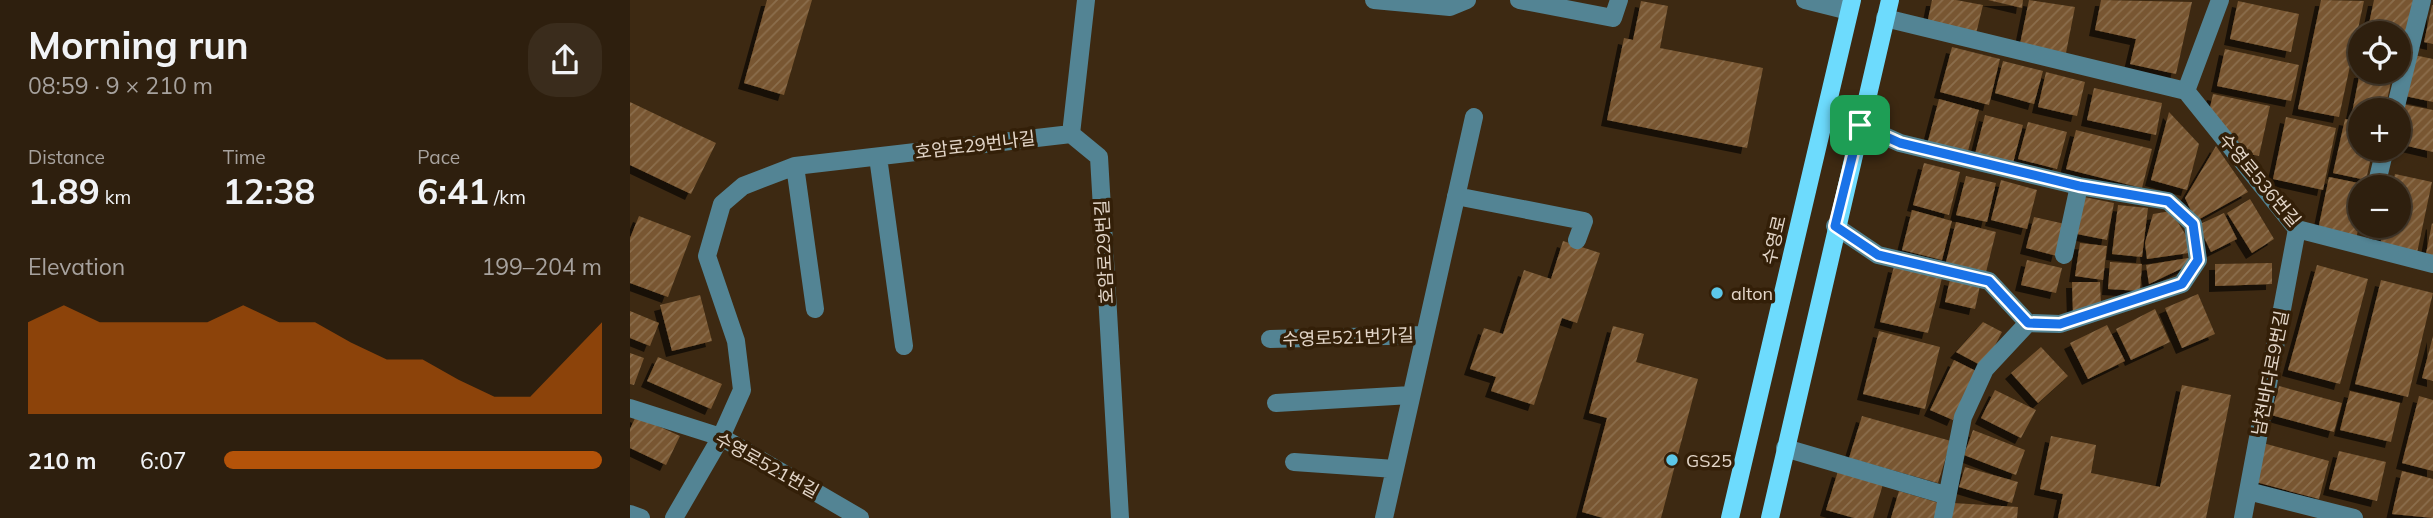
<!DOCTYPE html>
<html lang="en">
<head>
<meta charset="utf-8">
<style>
	:root { --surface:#2e1f0e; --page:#3a2c1c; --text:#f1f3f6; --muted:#a7a29e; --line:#493d2e; --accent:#b45309 }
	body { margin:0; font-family:Mulish,"Noto Sans KR",sans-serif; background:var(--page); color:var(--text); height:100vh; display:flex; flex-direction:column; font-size:26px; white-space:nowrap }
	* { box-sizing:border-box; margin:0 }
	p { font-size:23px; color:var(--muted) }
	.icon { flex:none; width:38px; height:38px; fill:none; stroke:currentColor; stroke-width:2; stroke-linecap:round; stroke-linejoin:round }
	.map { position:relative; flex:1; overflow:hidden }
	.panel { display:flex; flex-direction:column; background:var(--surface); width:630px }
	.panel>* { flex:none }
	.buttons { position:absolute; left:1718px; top:21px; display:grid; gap:14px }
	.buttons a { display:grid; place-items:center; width:63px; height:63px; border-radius:50%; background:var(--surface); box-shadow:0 2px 5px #0004,0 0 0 2px var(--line); font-size:35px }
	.pin { position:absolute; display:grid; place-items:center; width:60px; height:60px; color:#fff; margin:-30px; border-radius:14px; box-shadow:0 4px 10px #0006 }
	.round { display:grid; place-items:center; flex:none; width:74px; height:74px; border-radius:28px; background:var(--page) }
	.summary { display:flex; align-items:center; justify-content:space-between; height:119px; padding:0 28px }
	h1 { font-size:38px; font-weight:700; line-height:52px }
	.figures { display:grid; grid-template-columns:repeat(3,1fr); gap:10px; height:119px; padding:7px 28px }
	.figures div { display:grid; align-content:center }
	.figures b { font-size:35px; font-weight:700 }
	.figures small { font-size:19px; font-weight:400 }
	.figures p { font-size:19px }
	.chart { height:196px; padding:14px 28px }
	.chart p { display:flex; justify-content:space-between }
	.chart svg { width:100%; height:126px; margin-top:7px; fill:var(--accent); opacity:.7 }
	ul { padding:0 28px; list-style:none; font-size:23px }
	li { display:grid; grid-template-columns:112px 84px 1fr; align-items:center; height:52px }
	li i { height:18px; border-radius:9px; background:var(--accent) }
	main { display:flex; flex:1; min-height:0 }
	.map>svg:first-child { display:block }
</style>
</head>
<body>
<main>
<section class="panel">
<div class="summary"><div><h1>Morning run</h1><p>08:59 · 9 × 210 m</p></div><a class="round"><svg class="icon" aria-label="share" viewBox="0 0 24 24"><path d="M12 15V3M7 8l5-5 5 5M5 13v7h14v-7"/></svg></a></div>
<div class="figures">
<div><p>Distance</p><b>1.89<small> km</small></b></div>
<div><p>Time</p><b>12:38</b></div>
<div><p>Pace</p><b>6:41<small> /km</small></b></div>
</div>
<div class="chart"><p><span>Elevation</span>199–204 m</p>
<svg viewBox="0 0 160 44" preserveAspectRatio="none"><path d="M0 44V12L10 6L20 12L30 12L40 12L50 12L60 6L70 12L80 12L90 19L100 25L110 25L120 32L130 38L140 38L150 25L160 12V44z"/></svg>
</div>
<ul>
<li><b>210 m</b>6:07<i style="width:100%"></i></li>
</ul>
</section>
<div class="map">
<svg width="1803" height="518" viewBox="0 0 1803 518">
	<defs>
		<pattern id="building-hatch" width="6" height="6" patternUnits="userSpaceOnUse" patternTransform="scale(1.75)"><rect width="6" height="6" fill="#785630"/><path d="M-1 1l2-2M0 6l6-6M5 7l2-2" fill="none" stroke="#8b6e4d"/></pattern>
		<filter id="shadow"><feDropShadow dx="-6" dy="6" stdDeviation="0" flood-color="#0009"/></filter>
	</defs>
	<rect width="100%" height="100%" fill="#3d2912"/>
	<path fill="url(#building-hatch)" filter="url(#shadow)" d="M137 0H182L154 95 114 83Z
		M1302 0H1326L1353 5 1346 34 1297 24Z
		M1358 0H1393L1392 8Z
		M1399 0 1445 7 1436 53 1390 44Z
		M1471 0 1562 2 1546 74 1500 64 1506 39 1465 30Z
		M1691 0 1734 1 1709 117 1668 109Z
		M1744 0H1783L1772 55 1769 54V33H1737Z
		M1011 1 1038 6 1030 48 1133 68 1117 148 977 120 994 38 1003 40Z
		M1608 1 1669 14 1661 52 1600 39Z
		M1802 5H1803V44L1794 42Z
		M1322 47 1370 59 1359 105 1310 92Z
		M1595 49 1669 65 1661 101 1587 86Z
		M1784 55 1803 59V102L1775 96Z
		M1373 61 1413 71 1404 104 1365 93Z
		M1416 72 1455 82 1447 116 1408 107Z
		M1730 72H1763L1755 110H1731V115L1722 113Z
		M1464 88 1532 103 1526 135 1457 120Z
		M1583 94 1640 106 1629 156 1614 153 1579 112Z
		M1309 99 1349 110 1338 151 1298 141Z
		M0 102 86 143 61 194 0 165Z
		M1772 104 1803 110V152L1769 144Z
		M1539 112 1569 144 1557 190 1521 180Z
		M1355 115 1393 125 1383 163 1345 154Z
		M1656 117 1706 128 1693 190 1643 179Z
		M1715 119 1731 122V149H1743L1736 180 1703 173Z
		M1398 122 1437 132 1427 169 1388 159Z
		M1446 130 1522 149 1512 188 1436 169Z
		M1586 146 1618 192 1566 221 1555 198Z
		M1294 163 1330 172 1319 215 1283 205Z
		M1765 174 1802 182 1787 253 1750 245 1754 226H1769V187H1762Z
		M1336 176 1366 183 1357 222 1326 215Z
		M1699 177 1738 185 1731 187V217L1726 239 1688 230Z
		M1371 180 1407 190 1397 229 1361 220Z
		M1454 197 1484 203 1477 240 1447 234Z
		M1620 199 1644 239 1622 253 1597 213Z
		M1488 205 1518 208 1512 257 1482 254Z
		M1282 210 1322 221 1312 260 1272 250Z
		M1541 211 1557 237 1559 253 1517 259 1515 243 1523 214Z
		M1594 213 1607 239 1581 252 1568 225Z
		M9 216 61 236 38 297 0 283V238Z
		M1404 217 1435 224 1427 256 1396 248Z
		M1326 222 1366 232 1356 272 1316 262Z
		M1802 223 1803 224V260L1795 259Z
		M933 241 970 253 947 323 932 318 904 405 861 391 866 377 840 369 854 328 873 334 894 270 921 279Z
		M1450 243 1477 246 1473 280 1445 276Z
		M1558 258 1559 265 1519 284 1516 265Z
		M1397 260 1432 268 1426 293 1391 285Z
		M1480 262 1512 264 1510 291 1478 289Z
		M1642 263V284L1585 286V264Z
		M1687 265 1738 279 1710 384 1658 370Z
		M1264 266 1312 278 1298 333 1250 322Z
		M1320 279 1350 286 1345 309 1315 302Z
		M1751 280 1803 293 1778 397 1725 384Z
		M1442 282H1470L1471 304 1443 313Z
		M1568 294 1585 334 1552 348 1535 308Z
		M70 295 82 341 42 351 30 305Z
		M1525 309 1540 342 1501 360 1486 329Z
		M0 311 29 323 20 346 0 338Z
		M1353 322 1372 332 1354 367 1326 352Z
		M1477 325 1495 361 1458 379 1440 343Z
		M983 326 1014 334 1006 362 1068 379 1031 518H973L952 512 977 418 959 413Z
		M1249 331 1310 347 1295 409 1233 394Z
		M1803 336V381L1792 378Z
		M1411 347 1438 376 1408 403 1381 373Z
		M0 353 14 358 4 385 0 384Z
		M28 357 92 384 81 409 17 381Z
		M1324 360 1346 371 1323 420 1300 410Z
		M1552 385 1601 395 1576 518H1428L1433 494 1410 489 1421 436 1466 445 1461 473 1530 487Z
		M1649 386 1712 403 1704 432 1641 415Z
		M1365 390 1406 410 1391 438 1351 418Z
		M1720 391 1770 403 1761 442 1710 430Z
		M1789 396 1803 400V471L1772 463Z
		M6 416 50 436 36 465 0 448V429Z
		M1232 416 1321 441 1308 483 1219 458Z
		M1343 430 1395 450 1386 475 1334 455Z
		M1633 443 1699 461 1689 499 1622 481Z
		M1709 451 1756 462 1747 501 1699 489Z
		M1335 467 1388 482 1382 503 1329 487Z
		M1208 471 1253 484 1243 518H1224L1196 510Z
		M1772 471 1803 479V518L1762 514Z
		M1269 491 1309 503 1305 518H1261Z
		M1323 503 1388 507 1387 518H1322Z"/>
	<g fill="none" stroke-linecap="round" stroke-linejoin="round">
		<path stroke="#538494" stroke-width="18" d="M744 0 820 7 837 0
			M889 0 983 18 989 0
			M1175 0 1219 11
			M1255 18 1556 91 1667 229 1803 264
			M1556 91 1590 0
			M1765 110 1792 0
			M1230 125 1270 143 1449 186 1538 201 1563 224 1568 260 1552 284 1430 324 1398 323
			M441 134 469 157 490 518
			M441 134 456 0
			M248 157 274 346
			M165 166 185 309
			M1748 178 1755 149
			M826 196 954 221 947 240
			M1205 226 1248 255 1359 281 1398 323
			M1434 255 1449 186
			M640 339 795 335
			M646 403 781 395
			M0 408 91 437 230 518
			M1155 448 1315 495
			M664 462 765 469
			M1618 491 1724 518
			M0 514 11 518
			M44 518 91 437 112 390 106 341 77 256 92 204 113 186 165 166 441 134
			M754 518 844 117
			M1313 518 1333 417 1355 369 1398 323
			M1613 518 1667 229"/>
		<path stroke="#6ddbfd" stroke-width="18" d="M1100 518 1222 0
			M1140 518 1260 0"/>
	</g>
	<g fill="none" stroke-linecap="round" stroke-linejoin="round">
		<defs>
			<path id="route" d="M1230 125 1270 143 1449 186 1538 201 1563 224 1568 260 1552 284 1430 324 1398 323 1359 281 1248 255 1205 226Z"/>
		</defs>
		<use href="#route" stroke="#fff" stroke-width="14"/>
		<use href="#route" stroke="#1a73e8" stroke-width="9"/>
	</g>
	<g fill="#5cc7e8" stroke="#331f08" stroke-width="2.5">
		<circle cx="1087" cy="293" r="7"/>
		<circle cx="1042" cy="460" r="7"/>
	</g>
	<g text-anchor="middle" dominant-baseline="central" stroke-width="7" stroke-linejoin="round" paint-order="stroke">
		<g font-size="18" fill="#e3d6c9" stroke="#331f08">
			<text transform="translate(345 145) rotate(-7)">호암로29번나길</text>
			<text transform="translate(1630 180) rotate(50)">수영로536번길</text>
			<text transform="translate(1144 240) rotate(-77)">수영로</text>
			<text transform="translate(474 252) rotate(-93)">호암로29번길</text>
			<text transform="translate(718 337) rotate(-2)">수영로521번가길</text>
			<text transform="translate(1640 373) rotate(-79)">남천바다로9번길</text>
			<text transform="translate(137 465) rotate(29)">수영로521번길</text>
		</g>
		<g font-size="18" fill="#e3d6c9" stroke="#331f08" text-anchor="start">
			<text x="1101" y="293">alton</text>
			<text x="1056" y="460">GS25</text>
		</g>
	</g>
</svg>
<div class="buttons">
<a><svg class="icon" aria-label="locate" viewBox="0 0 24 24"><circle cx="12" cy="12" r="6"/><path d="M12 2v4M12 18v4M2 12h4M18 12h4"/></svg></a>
<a>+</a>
<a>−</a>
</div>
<div class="pin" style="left:1230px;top:125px;background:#1e9e55"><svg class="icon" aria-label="arrive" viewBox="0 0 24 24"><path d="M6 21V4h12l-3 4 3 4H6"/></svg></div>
</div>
</main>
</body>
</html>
